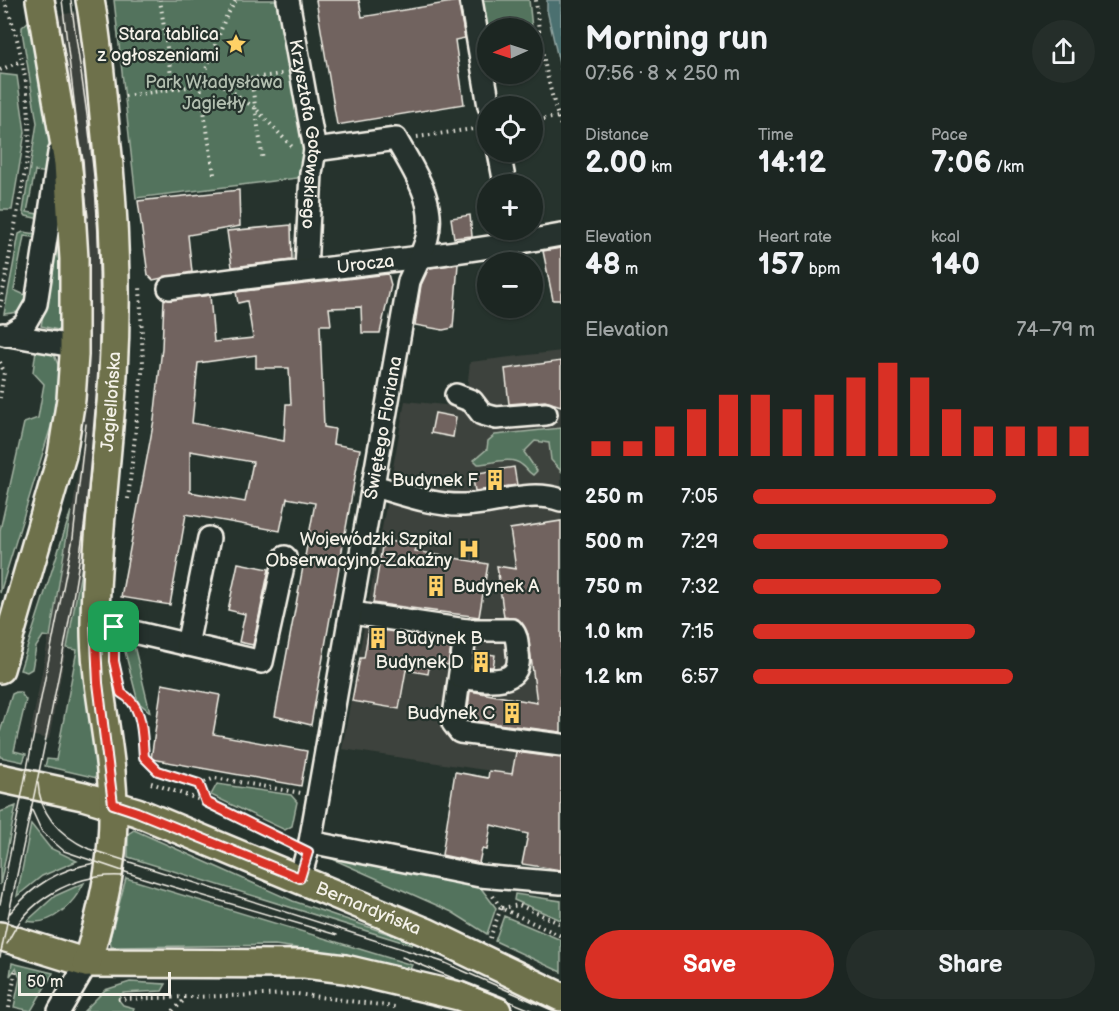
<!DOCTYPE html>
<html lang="en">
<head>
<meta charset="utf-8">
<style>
	:root { --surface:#1c2622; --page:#252e2a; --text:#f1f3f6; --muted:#a0a5a5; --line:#3a4340; --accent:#d93025 }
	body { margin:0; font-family:"Balsamiq Sans",sans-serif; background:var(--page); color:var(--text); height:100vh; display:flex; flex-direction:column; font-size:22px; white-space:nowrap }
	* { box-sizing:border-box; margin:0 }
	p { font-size:20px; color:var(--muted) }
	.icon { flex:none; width:33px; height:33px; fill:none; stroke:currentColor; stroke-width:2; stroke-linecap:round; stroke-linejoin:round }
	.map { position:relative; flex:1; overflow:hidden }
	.details { display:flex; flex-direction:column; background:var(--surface); width:558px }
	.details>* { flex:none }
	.needle { width:39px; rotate:267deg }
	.fabs { position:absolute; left:477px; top:18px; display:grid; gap:12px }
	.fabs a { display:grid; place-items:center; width:66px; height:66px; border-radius:50%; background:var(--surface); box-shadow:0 2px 4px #0004,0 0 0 2px var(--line); font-size:30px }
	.scale { position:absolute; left:18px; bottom:15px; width:153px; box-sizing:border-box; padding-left:6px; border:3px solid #f4f1e8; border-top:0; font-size:16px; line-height:21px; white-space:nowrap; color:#f4f1e8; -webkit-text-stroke:4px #26332d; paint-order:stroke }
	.pin { position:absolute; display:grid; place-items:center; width:51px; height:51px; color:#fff; margin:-26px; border-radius:12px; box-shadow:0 3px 9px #0006 }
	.round { display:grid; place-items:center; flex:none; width:63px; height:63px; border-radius:32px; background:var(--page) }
	.head { display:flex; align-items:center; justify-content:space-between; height:102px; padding:0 24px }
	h1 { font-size:33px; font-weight:700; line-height:45px }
	.figures { display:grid; grid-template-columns:repeat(3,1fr); gap:9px; height:102px; padding:6px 24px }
	.figures div { display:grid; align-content:center }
	.figures b { font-size:30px; font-weight:700 }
	.figures small { font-size:16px; font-weight:400 }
	.figures p { font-size:16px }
	.chart { height:168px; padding:12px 24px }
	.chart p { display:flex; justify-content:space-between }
	.chart svg { width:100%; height:108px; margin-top:6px; stroke:var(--accent); stroke-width:6 }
	.primary-button { display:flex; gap:12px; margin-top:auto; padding:12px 24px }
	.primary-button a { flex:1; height:69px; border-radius:36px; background:var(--accent); color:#fff; font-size:24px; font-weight:700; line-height:69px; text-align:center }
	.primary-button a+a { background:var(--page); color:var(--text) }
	ul { padding:0 24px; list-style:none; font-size:20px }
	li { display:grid; grid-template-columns:96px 72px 1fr; align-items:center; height:45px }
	li i { height:15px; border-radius:8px; background:var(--accent) }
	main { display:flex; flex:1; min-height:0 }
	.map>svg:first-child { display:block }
</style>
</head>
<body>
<main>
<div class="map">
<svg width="561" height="1011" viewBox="0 0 561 1011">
	<rect width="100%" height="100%" fill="#26332d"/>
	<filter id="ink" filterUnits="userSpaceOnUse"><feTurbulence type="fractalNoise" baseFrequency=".0167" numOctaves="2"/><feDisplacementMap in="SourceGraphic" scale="12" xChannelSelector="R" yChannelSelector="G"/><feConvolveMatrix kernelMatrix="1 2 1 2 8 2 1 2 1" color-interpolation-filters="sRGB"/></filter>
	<g filter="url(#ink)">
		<path fill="#3c423c" d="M77 12 93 137 100 223 102 337 97 436 83 560 49 739 30 735 72 514 83 435 86 381V223L77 139 59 15Z
			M561 351V750L518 744 512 774 342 749 405 401 465 407 470 362Z"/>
		<path fill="#52735d" stroke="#a3b2a2" stroke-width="1.5" d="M114 0H288L311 173 297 178 136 198Z
			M479 0H529L532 28H488L487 50Z
			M29 21 50 133 48 173 35 171 27 212 38 214 40 219 26 216 23 212 37 123 22 31V27Z
			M0 74 17 76 25 132 12 210H0Z
			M23 232 37 234 33 237 24 236 14 290 25 295V304L19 312 4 314 19 234Z
			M58 232 64 234 66 326 58 330 41 326Z
			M36 350 54 355 59 367 60 381 52 423 0 593V530L24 423 38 418 44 384 33 372Z
			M561 428V471L551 460 549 443 535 441 524 452 537 471 533 475C527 472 527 468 522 465 510 455 492 464 478 464L474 460 487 449 488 441 495 435Z
			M71 511 50 637 43 636 36 647 32 669 27 672 20 670Z
			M83 560H85L100 778H97L45 766 47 759 56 760 77 650 67 648Z
			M121 636 132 637 150 712 138 702Z
			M16 692H20L26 700 14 751 26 754 23 762 0 757V732L12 694Z
			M217 784 291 795 297 802 292 826 285 830 211 795Z
			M16 806 0 885V812Z
			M31 824 50 848 77 861 42 876 17 896Z
			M134 830 293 901 398 937 413 943 412 945 128 857V834Z
			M328 853 477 883 496 908 487 934 452 912 328 857Z
			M126 878 412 965 410 969 332 953 275 945 111 947 110 938Z
			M84 883C74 903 52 927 27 921L55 896Z
			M515 894 561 901V920L514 900Z
			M504 916 561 940V972L495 941Z
			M12 963 53 973 31 1011 14 1007 20 978 16 968 10 976Z
			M130 982 166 984 162 991 123 993 118 999 123 1005 134 1008 133 1011H84L105 990Z"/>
		<path fill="#4b6f70" stroke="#8fa3a0" stroke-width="1.5" d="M547 0H561V72L547 10Z"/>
		<path fill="#71645f" stroke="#f4f1e8" stroke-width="1.5" fill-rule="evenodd" d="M316 0H359L362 17 458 1 465 38 455 40 464 104 337 125Z
			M239 190 240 226 188 235 192 272 153 280 148 275 138 201Z
			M470 215 472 236 454 238 451 218Z
			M291 225 292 260 232 267 227 231Z
			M561 248V300H553L543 251Z
			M458 264 453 328 443 330 415 325 421 285 429 268Z
			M388 274 391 285 380 333H362L361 307 329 308 331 325H320L324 427 335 429 333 444 360 449 311 725 275 716 315 503 287 498 280 531 186 514 170 605 121 597 154 420 162 348 164 299 210 295 214 342 253 338 247 301 238 303 236 292ZM256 355V368H289L291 404H286L284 441 192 423 198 363ZM190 451 253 462 245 502 190 492Z
			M561 361V406L545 401 509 404 505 369Z
			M435 413 456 417 453 437 431 433Z
			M514 467 517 485 475 491 472 474Z
			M561 521V732L467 720 470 691 537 703 528 634 518 619 504 617 497 566 516 569 510 529Z
			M383 540 416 546 415 551 488 564 479 617 373 603Z
			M238 563 269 569 253 645 239 642 245 614 228 610Z
			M369 628 452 641 448 665 430 662 428 674 406 670 399 709 352 701 360 658H364Z
			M476 652 495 655 493 667 474 666Z
			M162 684 220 695 213 734 307 751 301 786 151 759Z
			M516 752 561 758V870L522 864 528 834 491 825 487 850 482 849 479 863 442 855 455 772 488 778 489 771 512 774Z"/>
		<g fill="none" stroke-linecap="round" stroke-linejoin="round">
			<defs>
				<g id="minor">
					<path id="s1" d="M288 0 315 150 311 173 306 269"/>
					<path d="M471 0 489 106"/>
					<path d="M499 152 505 184"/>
					<path id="s2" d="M169 288C300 270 431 259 561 235"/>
					<path d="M3 334 67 345 74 355"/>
					<path d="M8 335 24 325 36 304 59 153"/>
					<path d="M456 395 472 401 482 414 496 418 546 414"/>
					<path d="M374 486C403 494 434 506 464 505 496 504 530 489 561 500"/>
					<path d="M352 613 466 630 453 723 460 732 561 745"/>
					<path d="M95 623 262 662 285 557"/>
					<path d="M187 645 209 538"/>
					<path d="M460 677C482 680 523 689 518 653 517 644 518 637 512 630H466"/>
					<path d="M310 842 480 876 561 883"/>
					<path id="s3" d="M300 878 310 842 409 281C415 267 423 253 427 238 437 202 413 170 396 139L315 150"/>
					<path d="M59 1011 87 963"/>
				</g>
				<g id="major">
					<path d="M0 669 62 455 71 399 74 355V259L68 163 40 0"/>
					<path id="s4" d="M0 778 83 796 137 812 426 932 561 997"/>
					<path d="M0 936 87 963 305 964 345 969 459 996 497 1011"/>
					<path id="s5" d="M87 963C107 895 118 842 111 771 106 721 94 672 95 621 96 538 108 456 113 374 118 291 114 208 105 126 101 84 98 41 90 0"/>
				</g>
			</defs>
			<use href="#minor" stroke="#f4f1e8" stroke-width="26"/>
			<use href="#major" stroke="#f4f1e8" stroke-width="32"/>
			<path stroke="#f4f1e8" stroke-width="4" stroke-dasharray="1.5 4.5" stroke-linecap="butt" d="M536 0C539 43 548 85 561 126
				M0 70 21 61
				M251 78 263 161
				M219 82 256 109 294 149
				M173 89 282 74
				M125 96 173 89 160 0
				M532 121 558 117
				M417 137 487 127
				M214 174 200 85 225 19 236 0
				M0 307 29 150C31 100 23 47 4 0
				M0 362 4 372 0 398
				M128 499 143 364 140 285
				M124 695C150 708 133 740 145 758 156 775 182 779 199 784L206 802 290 843
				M151 783 206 802
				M199 784 215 778 301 793
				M493 896 501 908 561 936
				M502 908 519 905 561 924
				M490 938 501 908
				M118 999 297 994 395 1007
				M9 1008 16 968
				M173 1011 185 999"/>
			<use href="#minor" stroke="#26332d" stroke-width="21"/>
			<use href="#major" stroke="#6e714b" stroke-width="27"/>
			<path stroke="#f4f1e8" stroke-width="1.5" d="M62 0 88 217
				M38 783C40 816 61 836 89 849L443 962 554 1011
				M31 808 42 832 64 851 143 878 337 935
				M0 904 73 538 86 424
				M10 913C33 885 59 869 95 863
				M7 944C26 899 75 873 123 876
				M0 957C38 767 91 566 98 373 101 298 100 223 91 149 86 99 77 50 71 0
				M402 957 533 1011"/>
		</g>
	</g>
	<g fill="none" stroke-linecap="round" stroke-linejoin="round" filter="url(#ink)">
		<defs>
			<path id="route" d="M95 623 114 627V661L121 693C144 705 142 734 144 757L158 771 199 784 206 802 308 852 300 878 137 812 113 804 98 683Z"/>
		</defs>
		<use href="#route" stroke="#fff" stroke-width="12"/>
		<use href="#route" stroke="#d93025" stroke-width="8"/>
	</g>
	<defs>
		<symbol id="sight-bare" viewBox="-9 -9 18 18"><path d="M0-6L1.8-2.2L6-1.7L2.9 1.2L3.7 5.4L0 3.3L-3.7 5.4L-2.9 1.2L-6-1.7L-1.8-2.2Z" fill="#ffd166" stroke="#26332d" stroke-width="2.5" paint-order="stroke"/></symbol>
		<symbol id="building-bare" viewBox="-9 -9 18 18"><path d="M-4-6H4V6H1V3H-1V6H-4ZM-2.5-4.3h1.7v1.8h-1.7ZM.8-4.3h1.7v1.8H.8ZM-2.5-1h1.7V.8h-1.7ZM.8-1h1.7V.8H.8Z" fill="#ffd166" stroke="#26332d" stroke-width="2.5" paint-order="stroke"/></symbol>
		<symbol id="hospital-bare" viewBox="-9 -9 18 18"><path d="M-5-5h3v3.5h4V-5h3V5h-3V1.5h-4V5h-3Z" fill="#ffd166" stroke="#26332d" stroke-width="2.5" paint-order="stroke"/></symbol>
	</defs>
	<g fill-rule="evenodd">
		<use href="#sight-bare" x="221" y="29" width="30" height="30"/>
		<use href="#building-bare" x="480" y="465" width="30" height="30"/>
		<use href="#hospital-bare" x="454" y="534" width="30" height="30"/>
		<use href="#building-bare" x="421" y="571" width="30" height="30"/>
		<use href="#building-bare" x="363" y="623" width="30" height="30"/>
		<use href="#building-bare" x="466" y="647" width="30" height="30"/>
		<use href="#building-bare" x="497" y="698" width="30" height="30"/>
	</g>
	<g text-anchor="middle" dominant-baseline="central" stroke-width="4.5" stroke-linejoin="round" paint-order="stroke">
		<g font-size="18" fill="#f4f1e8" stroke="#26332d" text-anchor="end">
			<text x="219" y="34">Stara tablica<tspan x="219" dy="21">z ogłoszeniami</tspan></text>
			<text x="478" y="480">Budynek F</text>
			<text x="452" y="539">Wojewódzki Szpital<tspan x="452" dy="21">Obserwacyjno-Zakaźny</tspan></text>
			<text x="453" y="586" text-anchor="start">Budynek A</text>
			<text x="395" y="638" text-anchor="start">Budynek B</text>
			<text x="464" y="662">Budynek D</text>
			<text x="495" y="713">Budynek C</text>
		</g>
		<g font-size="18" fill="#b3bfb0" stroke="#26332d">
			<text x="214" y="82">Park Władysława<tspan x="214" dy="21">Jagiełły</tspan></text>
		</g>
		<g font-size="18" fill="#f4f1e8" stroke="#26332d">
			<text stroke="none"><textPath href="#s1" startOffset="136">Krzysztofa Gotowskiego</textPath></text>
			<text stroke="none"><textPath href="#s2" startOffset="198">Urocza</textPath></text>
			<text stroke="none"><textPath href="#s5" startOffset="566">Jagiellońska</textPath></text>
			<text stroke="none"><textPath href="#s3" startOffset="458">Świętego Floriana</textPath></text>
			<text stroke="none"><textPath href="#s4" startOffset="392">Bernardyńska</textPath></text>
		</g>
	</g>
</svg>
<div class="fabs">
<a><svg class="needle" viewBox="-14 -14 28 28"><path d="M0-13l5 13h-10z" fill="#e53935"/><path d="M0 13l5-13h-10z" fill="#a0a5a5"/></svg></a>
<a><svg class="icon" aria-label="locate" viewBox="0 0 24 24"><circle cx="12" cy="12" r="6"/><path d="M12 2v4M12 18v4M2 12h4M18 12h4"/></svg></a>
<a>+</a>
<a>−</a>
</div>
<div class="scale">50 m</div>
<div class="pin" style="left:114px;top:627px;background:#1e9e55"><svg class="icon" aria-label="arrive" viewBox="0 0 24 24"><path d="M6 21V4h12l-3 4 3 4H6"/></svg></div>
</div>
<section class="details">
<div class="head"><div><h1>Morning run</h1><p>07:56 · 8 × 250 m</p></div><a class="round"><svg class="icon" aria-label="share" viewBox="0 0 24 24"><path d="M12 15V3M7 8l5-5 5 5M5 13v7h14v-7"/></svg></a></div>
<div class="figures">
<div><p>Distance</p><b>2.00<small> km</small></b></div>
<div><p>Time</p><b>14:12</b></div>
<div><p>Pace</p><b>7:06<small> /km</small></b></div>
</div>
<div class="figures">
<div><p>Elevation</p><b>48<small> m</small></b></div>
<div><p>Heart rate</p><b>157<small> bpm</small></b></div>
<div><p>kcal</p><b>140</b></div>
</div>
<div class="chart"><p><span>Elevation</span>74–79 m</p>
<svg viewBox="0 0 160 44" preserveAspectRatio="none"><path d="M5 44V38M15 44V38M25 44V32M35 44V25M45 44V19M55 44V19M65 44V25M75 44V19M85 44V12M95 44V6M105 44V12M115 44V25M125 44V32M135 44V32M145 44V32M155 44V32"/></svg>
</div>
<ul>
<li><b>250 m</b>7:05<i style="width:71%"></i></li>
<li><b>500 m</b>7:29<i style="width:57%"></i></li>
<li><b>750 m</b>7:32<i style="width:55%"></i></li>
<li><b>1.0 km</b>7:15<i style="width:65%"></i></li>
<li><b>1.2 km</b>6:57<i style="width:76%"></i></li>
</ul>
<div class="primary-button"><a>Save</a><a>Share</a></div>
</section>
</main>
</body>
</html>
